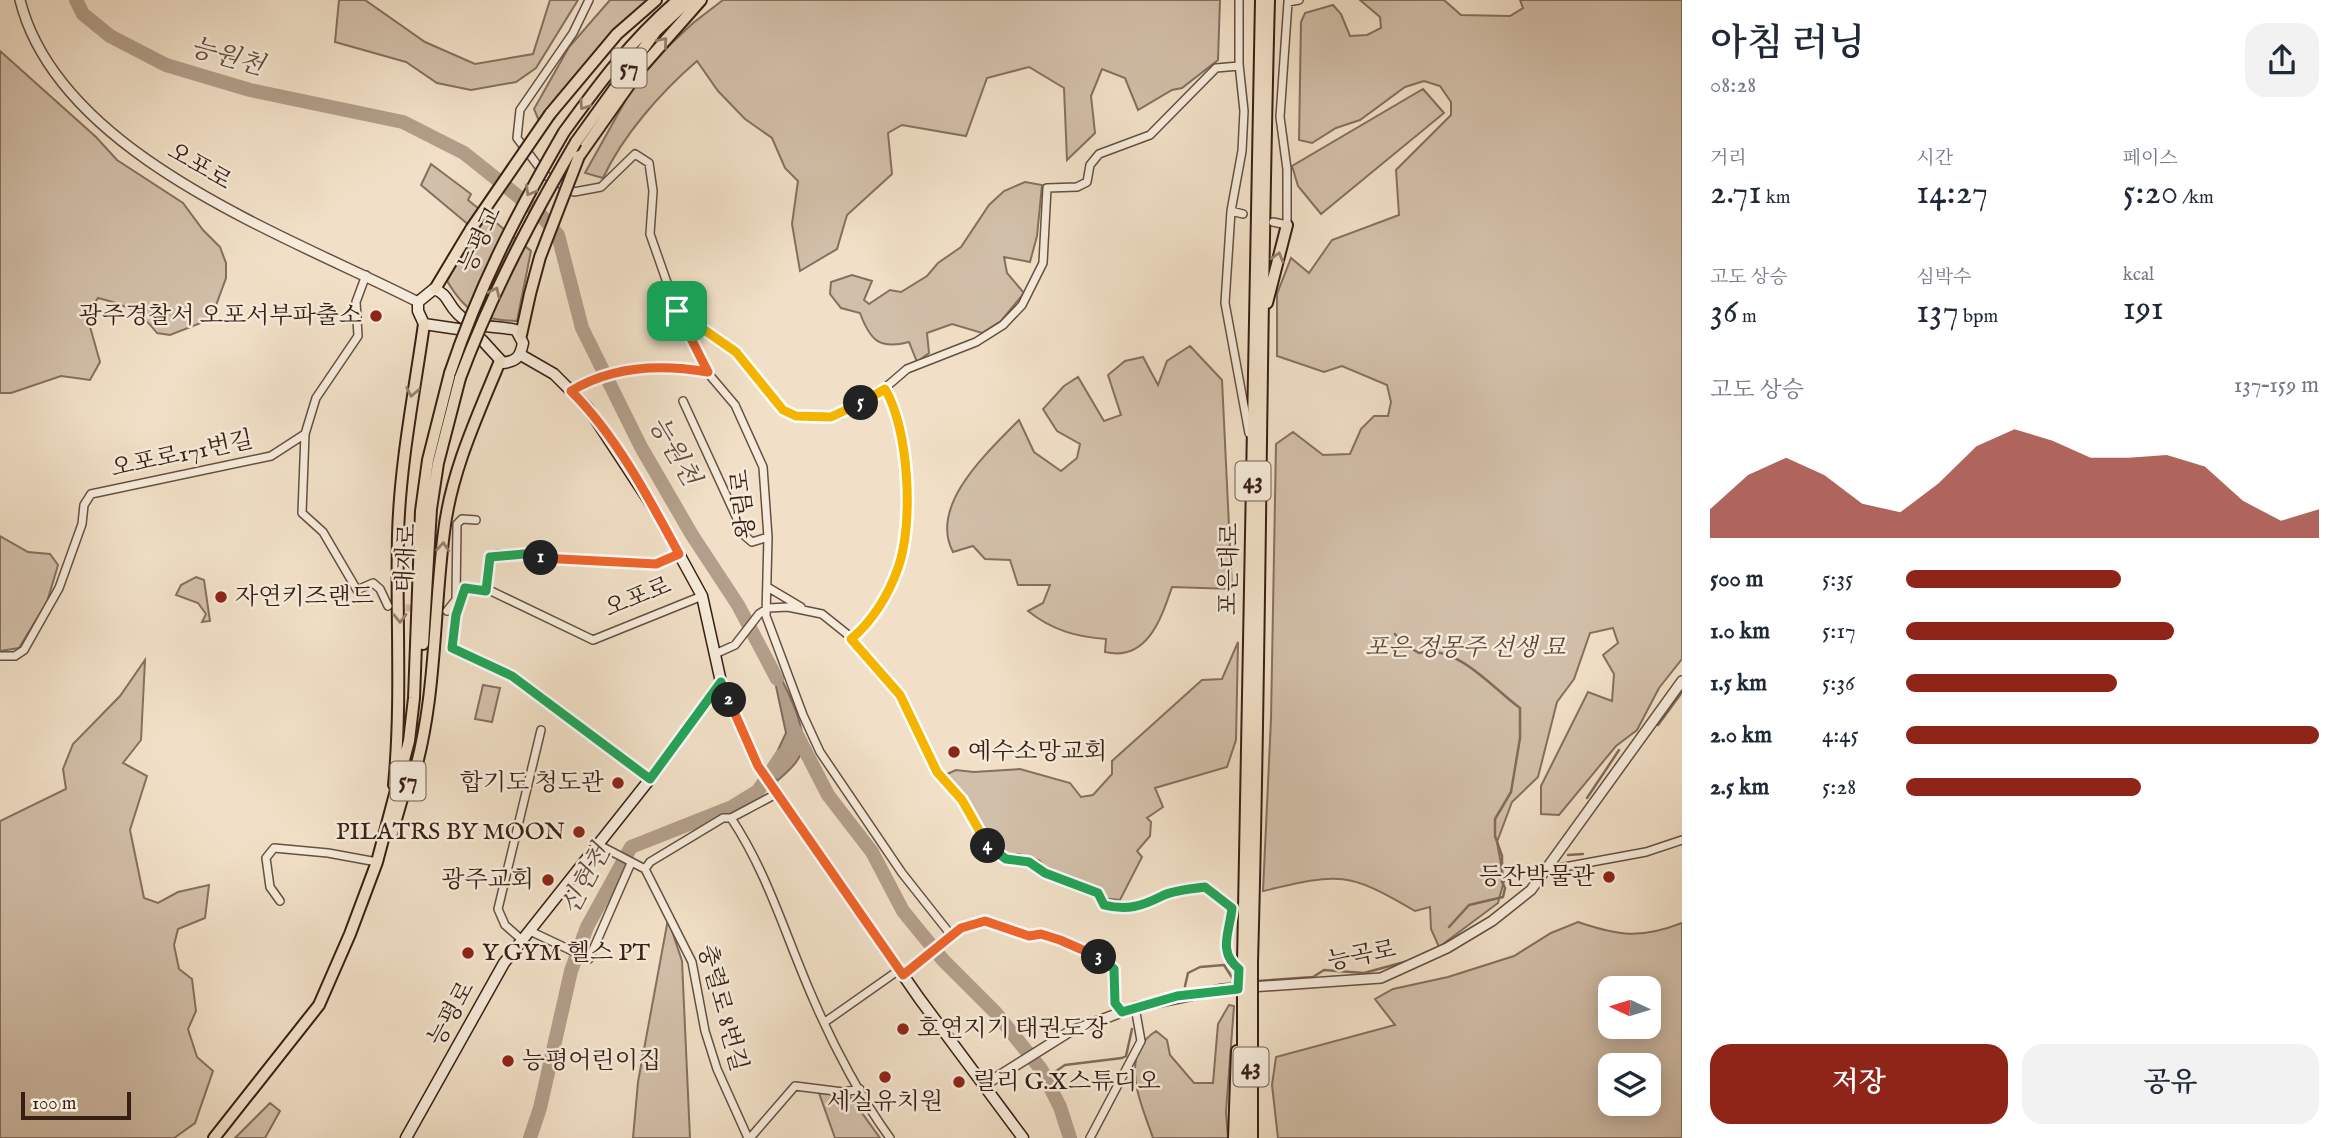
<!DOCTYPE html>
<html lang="ko">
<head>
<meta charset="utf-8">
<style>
	:root { --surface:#fff; --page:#f2f2f3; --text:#1f2937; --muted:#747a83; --accent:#8f2418 }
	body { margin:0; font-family:"IM FELL English","Noto Serif KR",serif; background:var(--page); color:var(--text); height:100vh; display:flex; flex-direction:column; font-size:26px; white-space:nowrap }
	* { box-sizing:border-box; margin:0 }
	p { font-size:23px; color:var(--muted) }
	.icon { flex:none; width:38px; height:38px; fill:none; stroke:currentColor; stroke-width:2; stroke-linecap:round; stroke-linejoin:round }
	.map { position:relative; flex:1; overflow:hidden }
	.sheet { display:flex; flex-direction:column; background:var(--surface); width:665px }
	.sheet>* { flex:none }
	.needle { width:46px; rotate:274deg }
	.tools { position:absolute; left:1598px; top:976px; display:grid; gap:14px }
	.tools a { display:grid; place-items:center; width:63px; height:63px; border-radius:14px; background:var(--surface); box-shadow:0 4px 18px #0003; font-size:35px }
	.scale { position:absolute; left:21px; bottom:18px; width:110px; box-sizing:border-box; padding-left:7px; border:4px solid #381f15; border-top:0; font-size:19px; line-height:24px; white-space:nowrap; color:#381f15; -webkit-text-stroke:5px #f6ebdb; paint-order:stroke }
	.pin { position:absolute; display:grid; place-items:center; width:60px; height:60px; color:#fff; margin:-30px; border-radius:14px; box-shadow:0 4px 10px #0006 }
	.km { position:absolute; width:35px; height:35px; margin:-18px; border-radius:50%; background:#222; color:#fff; font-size:19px; line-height:35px; text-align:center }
	.round { display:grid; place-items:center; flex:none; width:74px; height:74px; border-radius:21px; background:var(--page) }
	.head { display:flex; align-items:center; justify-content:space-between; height:119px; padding:0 28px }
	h1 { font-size:38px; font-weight:600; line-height:52px }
	.stats { display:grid; grid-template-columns:repeat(3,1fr); gap:10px; height:119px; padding:7px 28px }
	.stats div { display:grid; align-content:center }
	.stats b { font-size:35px; font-weight:600 }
	.stats small { font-size:19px; font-weight:400 }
	.stats p { font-size:19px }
	.chart { height:196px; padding:14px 28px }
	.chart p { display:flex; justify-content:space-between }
	.chart svg { width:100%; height:126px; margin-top:7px; fill:var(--accent); opacity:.7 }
	.button { display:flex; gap:14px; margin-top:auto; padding:14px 28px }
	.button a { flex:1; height:80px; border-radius:21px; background:var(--accent); color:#fff; font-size:28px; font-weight:600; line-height:80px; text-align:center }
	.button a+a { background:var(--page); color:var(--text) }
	ul { padding:0 28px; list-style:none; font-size:23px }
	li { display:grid; grid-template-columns:112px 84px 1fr; align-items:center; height:52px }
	li i { height:18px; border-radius:9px; background:var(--accent) }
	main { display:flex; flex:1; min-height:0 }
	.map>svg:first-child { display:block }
</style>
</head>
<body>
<main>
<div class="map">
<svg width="1682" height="1138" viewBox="0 0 1682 1138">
	<rect width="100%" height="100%" fill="#f1e0c7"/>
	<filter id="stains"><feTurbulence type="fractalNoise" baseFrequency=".00286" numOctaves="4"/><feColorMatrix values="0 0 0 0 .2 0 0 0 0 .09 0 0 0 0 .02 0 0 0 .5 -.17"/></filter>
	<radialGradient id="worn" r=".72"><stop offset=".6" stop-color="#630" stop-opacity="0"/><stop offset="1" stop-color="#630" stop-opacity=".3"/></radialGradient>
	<path fill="#d2bfa9" stroke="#856f5f" stroke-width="2" fill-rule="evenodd" d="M339 0H365L425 42 475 64 533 54 550 0H578L536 68 516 82 471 90 437 83 406 62 335 42Z
		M610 0H651L637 9 539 121 534 109 569 47Z
		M723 0H1220L1218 60 1182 88 1172 90 1138 110 1125 78 1102 69 1091 96 1095 133 1067 160 1064 88 1029 67 987 78 966 136 902 125 888 133 892 174 847 215 837 249 800 271 792 224 798 181 785 168 772 138 745 119 718 91 697 61C661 92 623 135 603 178L585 173 642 71 693 23Z
		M1360 0H1444L1461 15 1510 16 1523 8 1520 0H1682V659L1659 688 1637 730 1616 746 1559 815 1541 814V786L1588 692 1612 701 1614 674 1603 655 1618 643 1613 628 1590 633 1574 679 1557 702 1538 777 1512 802 1497 842 1504 881 1498 903 1439 947 1431 929 1430 907 1415 911C1347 871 1340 873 1263 891L1271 719 1276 444 1293 432 1323 455 1350 454 1361 429 1374 416H1388L1391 402 1387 385 1342 366 1324 372 1277 356V294L1291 258 1309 273 1332 240 1399 215 1396 170 1451 115V102L1440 86 1424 81 1405 87 1360 120 1336 128 1312 143 1299 140 1301 22 1305 13 1333 5 1341 14 1350 36 1367 35 1381 28 1380 17Z
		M0 51 96 137 117 160 183 203 203 230 220 247 226 263V278L211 319 170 335 157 333C139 310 126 305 98 298L87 316 100 362 90 380 61 376 11 393H0Z
		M1423 89 1444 113 1321 214 1298 186 1292 166Z
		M431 164 471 194 468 200 531 251 517 321C480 320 466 313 447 281L476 231 421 185Z
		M1025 182 1042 185 1037 236 1030 262 1004 257 1007 273 1024 293 1001 321 982 333 952 324 927 333 929 353 917 362 909 342C879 350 870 340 860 313L841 308 830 294 831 282 852 275 872 281 864 300 869 304 890 290 901 292 927 276 938 263 961 247 989 205 1004 191Z
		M1190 346 1222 380 1232 589 1172 587C1161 619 1147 662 1105 652L1106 639C1076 637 1052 630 1028 611L1043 603 1050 585H1018L1010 560 985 559 973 546 953 552C928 505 989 451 1019 420L1034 452 1061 471 1077 458 1080 444 1057 431 1043 409 1064 386 1078 377 1104 421 1121 415 1108 375 1125 361 1143 357 1158 385 1167 361Z
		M0 536 28 552 50 554 58 565 47 602 19 648 0 651Z
		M196 577 204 580 210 621 202 622 206 614 198 603 176 595 181 585Z
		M1238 642 1236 740 1227 767 1155 788 1163 807 1147 818 1151 822 1150 836 1137 851 1142 857 1120 900 1101 898 1056 874 994 850 946 779 947 774 956 770 974 772 1020 769 1070 783 1081 797 1093 795 1112 774V761L1202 680 1222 679Z
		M145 660 141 740 123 763 147 776 130 830 144 898 158 903 178 892 209 885 205 918 178 929 174 945 179 969 192 979 196 1011 188 1029 197 1057 213 1071 195 1123 174 1138H0V821L66 789 63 769 73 744 120 696Z
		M483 685 500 688 492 722 475 719Z
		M668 919 682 961 690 1138H633L638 1082Z
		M1578 922C1619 936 1641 939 1682 923V1138H1278L1272 1085 1276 1057 1395 1025 1375 999 1393 989 1448 977 1514 956 1551 933ZM1610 989H1648V1027H1610ZM1610 1066H1648V1104H1610Z
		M1229 1005 1234 1006 1226 1112 1228 1138H1153C1142 1105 1117 1056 1156 1031L1167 1040 1170 1055 1194 1083H1213L1218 1024Z
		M819 1093 849 1095 880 1138H835Z
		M270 1103 280 1111 265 1138H235Z"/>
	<path fill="#b29e8a" stroke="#816b5b" stroke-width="2" d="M763 649C779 671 804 718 803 746 802 760 787 772 777 781L769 769 786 733 771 663Z"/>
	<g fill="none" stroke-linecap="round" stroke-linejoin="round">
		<path stroke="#816b5b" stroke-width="2.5" d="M1395 634 1402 643 1419 653C1458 644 1492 688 1520 708V738L1511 792 1495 819V836L1502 856V882L1505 888 1503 897 1469 905 1449 927
			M1658 725 1682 692
			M1587 798 1619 750
			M1568 855 1583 854
			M1258 981 1313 977 1324 970 1364 973 1408 961 1434 949
			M1185 986 1188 973 1200 967 1224 965 1235 982
			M1046 1078 1065 1065 1122 1058 1126 1056 1132 1029"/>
		<path stroke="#b29e8a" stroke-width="14" d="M76 0 83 14 110 36 166 65 250 90 403 122 464 153 539 213 558 235 582 328 641 447 692 535 738 605 777 679
			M795 731 828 795 872 852 903 911 943 960 995 1012 1041 1069 1060 1107 1070 1138
			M530 1138 540 1108 571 971 587 927 631 847 732 807 758 791 782 755"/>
		<path stroke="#ccb9a3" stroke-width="7" stroke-dasharray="7 3.5" stroke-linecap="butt" d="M395 607 422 609"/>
		<defs>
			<path id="minor" d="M589 0 573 33 520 110 517 138 545 175 574 192 601 187 635 154 649 163 653 191 650 234 677 311 707 372 735 405 763 467 768 537 766 616 803 715 820 752 902 873 951 935
				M1239 0V64L1244 111 1242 151 1231 211 1225 303 1249 433
				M1231 211 1243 214
				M1273 222 1287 225V169L1280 117 1288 2 1299 0
				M366 275 356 302 358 336 316 398 305 434 302 513 323 532 357 590 373 583 380 589 388 606
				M678 312 736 352 783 409 796 416 840 415 879 393
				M571 391C612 366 662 364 707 372
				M878 394 907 369 976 342 1003 325 1022 305 1043 263 1047 188 1077 187 1087 182 1090 165 1099 154 1150 135 1216 68 1239 66
				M683 401 745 536 752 542 768 537
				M465 588 456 615 452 648 512 676 650 779
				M769 588 801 607
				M486 591 490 557 498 554 656 564 679 554
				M456 598 457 524 462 519 476 520
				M447 611 465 588 491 591 593 640 702 596
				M851 639C872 622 889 594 898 568 914 523 909 429 885 389
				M715 654 735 645 759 614 768 608 788 607 822 614 847 634 900 695 937 772 962 800 993 853 1006 859 1018 858 1037 864 1045 873 1098 893 1104 905C1127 911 1142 906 1162 896 1174 890 1192 889 1205 887L1232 908C1230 931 1217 952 1239 969V974
				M0 656H15L24 650 59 588 82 524 84 505 91 494 271 456 305 434
				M778 793 731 818C769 875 787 941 815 1003 834 1047 862 1100 890 1138
				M731 818H723L650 862 645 869 692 962 705 1031 717 1069 748 1138
				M599 845 645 869
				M1548 870 1646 852 1682 840
				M280 901 270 887 266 858 274 848 328 853 377 862
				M530 931 585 957
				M522 940 505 925 498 909 541 730
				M589 959 631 863
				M903 975 961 928 985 921 1029 936 1041 934 1068 943 1110 964 1114 969V995L1122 1012
				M825 1022 899 970
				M750 1138 795 1086 843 1092 860 1089
				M1090 1138 1141 1041 1135 1007"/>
			<path id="tertiary" d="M20 0C59 156 289 236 418 302
				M983 1086 1069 1032 1135 1007 1223 989 1381 978 1447 948 1492 921 1531 890 1682 681"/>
			<path id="secondary" d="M434 289C448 294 447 303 457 313 473 330 496 325 516 330L523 343C520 357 517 361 503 363L482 340 458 329 424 324 418 311V302Z
				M521 355 554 374 588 408 655 510 702 596 721 682 758 766 919 998 1023 1138
				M406 1138 504 963 650 779 721 682"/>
			<path id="trunk" d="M550 114 617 34 656 0
				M564 132C599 84 632 39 678 0
				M576 142 656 31 689 0
				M579 156 641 68 701 0
				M435 289 471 229
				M1267 303 1287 225
				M521 335 530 294
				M423 644 431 509 438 463 460 378
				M394 785C402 701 396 619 398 535 400 463 414 395 424 324
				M411 785C437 702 433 617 444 532 451 472 477 417 500 361
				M392 833 408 778
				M1252 962C1261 642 1260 321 1269 0
				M1243 963 1261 0
				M1252 997V1138
				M214 1138 319 1005 350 934 377 862 409 741 414 698 421 511 428 460 450 373
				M1234 1138 1237 1051
				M1243 1138V998"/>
		</defs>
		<use href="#minor" stroke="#664f42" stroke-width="10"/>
		<use href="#tertiary" stroke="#664f42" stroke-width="12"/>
		<use href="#secondary" stroke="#381f15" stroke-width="13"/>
		<use href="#trunk" stroke="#381f15" stroke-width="14"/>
		<use href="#minor" stroke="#f6ebdb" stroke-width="7"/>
		<use href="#tertiary" stroke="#f6ebdb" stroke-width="9"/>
		<use href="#secondary" stroke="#f6ebdb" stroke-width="10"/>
		<use href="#trunk" stroke="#f1e0c7" stroke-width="10"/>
		<defs>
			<path id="trunk-bridge" d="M471 229 550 114
				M530 294 540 257 579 156
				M450 373C480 284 517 213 564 132
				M460 378C491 295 531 219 576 142
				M1252 997V962
				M1243 998V963"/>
		</defs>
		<use href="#trunk-bridge" stroke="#381f15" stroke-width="14" stroke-linecap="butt"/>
		<use href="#trunk-bridge" stroke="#f1e0c7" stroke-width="10"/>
	</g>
	<defs><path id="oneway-chevron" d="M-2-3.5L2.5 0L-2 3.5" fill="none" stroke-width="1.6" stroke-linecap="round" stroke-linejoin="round" transform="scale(1.75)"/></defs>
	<g stroke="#94806e">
		<use href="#oneway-chevron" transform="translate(663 42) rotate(-49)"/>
		<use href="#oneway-chevron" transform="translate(584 105) rotate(125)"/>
		<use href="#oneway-chevron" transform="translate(530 191) rotate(120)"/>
		<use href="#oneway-chevron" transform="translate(1278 257) rotate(-74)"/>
		<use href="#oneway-chevron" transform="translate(495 292) rotate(-64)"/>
		<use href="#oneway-chevron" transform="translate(412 392) rotate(101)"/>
		<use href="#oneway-chevron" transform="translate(443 547) rotate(-86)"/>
		<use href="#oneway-chevron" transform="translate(400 618) rotate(89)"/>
	</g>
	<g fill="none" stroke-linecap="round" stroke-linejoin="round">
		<defs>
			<path id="split-1" d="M541 558 656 564 679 554C650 500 615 434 571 391 612 366 662 364 708 372L677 311"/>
			<path id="split-2" d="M541 558 524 554 490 557 486 591 465 588 456 615 452 648 512 676 650 779 721 682 729 700"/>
			<path id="split-3" d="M729 700 758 766 903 975 961 928 985 921 1029 936 1041 934 1060 940 1099 957"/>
			<path id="split-4" d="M988 846 1006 859 1029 862 1045 873 1098 893 1104 905C1127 911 1142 906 1162 896 1173 890 1192 889 1205 887L1232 908C1230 931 1217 952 1239 969L1238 989 1177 996 1122 1012 1115 1003 1114 969 1099 957"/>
			<path id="split-5" d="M861 403 885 389C909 429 914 524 898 568 889 594 872 622 851 639L900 695 937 772 962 800 988 846"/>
			<path id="split-6" d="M677 311 736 352 783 410 796 416 831 417 861 403"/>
		</defs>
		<use href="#split-1" stroke="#fff" stroke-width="14"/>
		<use href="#split-2" stroke="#fff" stroke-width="14"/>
		<use href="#split-3" stroke="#fff" stroke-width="14"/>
		<use href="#split-4" stroke="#fff" stroke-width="14"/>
		<use href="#split-5" stroke="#fff" stroke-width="14"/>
		<use href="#split-6" stroke="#fff" stroke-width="14"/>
		<use href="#split-1" stroke="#f0652b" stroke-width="9"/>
		<use href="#split-2" stroke="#22a559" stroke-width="9"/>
		<use href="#split-3" stroke="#f0652b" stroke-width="9"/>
		<use href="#split-4" stroke="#22a559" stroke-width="9"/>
		<use href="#split-5" stroke="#f5b400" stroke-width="9"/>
		<use href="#split-6" stroke="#f5b400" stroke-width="9"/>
	</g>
	<g fill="#8f2418" stroke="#f6ebdb" stroke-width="2.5">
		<circle cx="376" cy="316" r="7"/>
		<circle cx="221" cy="597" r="7"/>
		<circle cx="954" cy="752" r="7"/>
		<circle cx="618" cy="783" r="7"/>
		<circle cx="579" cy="832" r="7"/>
		<circle cx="1609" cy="877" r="7"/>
		<circle cx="548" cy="880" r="7"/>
		<circle cx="468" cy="953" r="7"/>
		<circle cx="903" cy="1029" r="7"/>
		<circle cx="508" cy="1061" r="7"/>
		<circle cx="885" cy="1077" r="7"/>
		<circle cx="959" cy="1082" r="7"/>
	</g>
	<g text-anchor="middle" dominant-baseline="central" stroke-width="5" stroke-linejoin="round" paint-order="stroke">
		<g fill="#f6ebdb" stroke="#715c50" stroke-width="2">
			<rect x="611.5" y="48.5" width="35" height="39" rx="5"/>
			<rect x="1235.5" y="461.5" width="35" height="39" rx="5"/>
			<rect x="390.5" y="761.5" width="35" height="39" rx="5"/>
			<rect x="1233.5" y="1047.5" width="35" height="39" rx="5"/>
		</g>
		<g font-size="23" font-weight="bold" fill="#381f15">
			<text x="629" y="68">57</text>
			<text x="1253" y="481">43</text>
			<text x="408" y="781">57</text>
			<text x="1251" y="1067">43</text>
		</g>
		<g font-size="24" fill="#381f15" stroke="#f6ebdb">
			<text transform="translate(199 167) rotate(30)">오포로</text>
			<text transform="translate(481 240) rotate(-65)">능평교</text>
			<text transform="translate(182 455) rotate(-12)">오포로171번길</text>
			<text transform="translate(744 504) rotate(-96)">왕림로</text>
			<text transform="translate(407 558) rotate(-87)">태재로</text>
			<text transform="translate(1230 569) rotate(-89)">포은대로</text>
			<text transform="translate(638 598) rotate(-22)">오포로</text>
			<text transform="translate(1362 956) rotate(-11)">능곡로</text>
			<text transform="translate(722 1008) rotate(75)">충렬로 8번길</text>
			<text transform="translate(452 1014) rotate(-61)">능평로</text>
		</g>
		<g font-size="24" fill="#381f15" stroke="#f6ebdb" text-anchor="start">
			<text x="362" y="316" text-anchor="end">광주경찰서 오포서부파출소</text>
			<text x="235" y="597">자연키즈랜드</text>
			<text x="968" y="752">예수소망교회</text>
			<text x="604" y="783" text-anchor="end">합기도 청도관</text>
			<text x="565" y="832" text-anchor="end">PILATRS BY MOON</text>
			<text x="1595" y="877" text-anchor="end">등잔박물관</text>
			<text x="534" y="880" text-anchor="end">광주교회</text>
			<text x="482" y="953">Y GYM 헬스 PT</text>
			<text x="917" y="1029">호연지기 태권도장</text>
			<text x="522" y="1061">능평어린이집</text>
			<text x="973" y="1082">릴리 G.X스튜디오</text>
			<text x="885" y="1102" text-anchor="middle">세실유치원</text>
		</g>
		<g font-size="24" font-style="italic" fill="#5e473a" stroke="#f6ebdb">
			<text x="1465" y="648">포은 정몽주 선생 묘</text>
		</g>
		<g font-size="26" font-style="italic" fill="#634b3e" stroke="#f6ebdb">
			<text transform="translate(227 57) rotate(16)">능원천</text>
			<text transform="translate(674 451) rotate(60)">능원천</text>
			<text transform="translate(586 880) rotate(-62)">신현천</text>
		</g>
	</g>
	<rect width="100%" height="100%" filter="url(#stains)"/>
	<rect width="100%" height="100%" fill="url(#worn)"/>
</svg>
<div class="tools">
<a><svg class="needle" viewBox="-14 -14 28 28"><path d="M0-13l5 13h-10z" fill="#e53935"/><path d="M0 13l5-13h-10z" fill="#747a83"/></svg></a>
<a><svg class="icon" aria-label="layers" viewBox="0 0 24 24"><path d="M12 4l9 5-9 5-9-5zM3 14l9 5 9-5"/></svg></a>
</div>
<div class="scale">100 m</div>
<div class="pin" style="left:677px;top:311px;background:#1e9e55"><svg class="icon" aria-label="arrive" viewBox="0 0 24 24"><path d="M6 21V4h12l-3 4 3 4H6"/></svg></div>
<b class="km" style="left:541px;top:558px">1</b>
<b class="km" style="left:729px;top:700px">2</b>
<b class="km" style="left:1099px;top:957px">3</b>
<b class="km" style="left:988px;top:846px">4</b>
<b class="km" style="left:861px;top:403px">5</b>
</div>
<section class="sheet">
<div class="head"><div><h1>아침 러닝</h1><p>08:28</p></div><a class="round"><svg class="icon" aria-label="share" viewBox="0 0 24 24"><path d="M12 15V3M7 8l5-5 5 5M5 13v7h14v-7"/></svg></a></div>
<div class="stats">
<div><p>거리</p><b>2.71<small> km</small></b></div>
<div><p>시간</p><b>14:27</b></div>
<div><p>페이스</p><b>5:20<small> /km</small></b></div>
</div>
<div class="stats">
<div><p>고도 상승</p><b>36<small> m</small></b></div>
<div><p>심박수</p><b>137<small> bpm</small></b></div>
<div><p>kcal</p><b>191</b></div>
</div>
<div class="chart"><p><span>고도 상승</span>137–159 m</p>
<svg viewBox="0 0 160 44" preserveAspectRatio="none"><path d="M0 44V34L10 22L20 16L30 22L40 32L50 35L60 25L70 12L80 6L90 10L100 16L110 16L120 15L130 19L140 31L150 38L160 34V44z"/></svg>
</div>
<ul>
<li><b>500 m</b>5:35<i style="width:52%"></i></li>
<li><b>1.0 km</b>5:17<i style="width:65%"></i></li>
<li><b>1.5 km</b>5:36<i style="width:51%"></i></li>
<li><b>2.0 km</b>4:45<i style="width:100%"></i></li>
<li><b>2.5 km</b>5:28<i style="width:57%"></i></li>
</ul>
<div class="button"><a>저장</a><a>공유</a></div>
</section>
</main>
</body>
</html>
